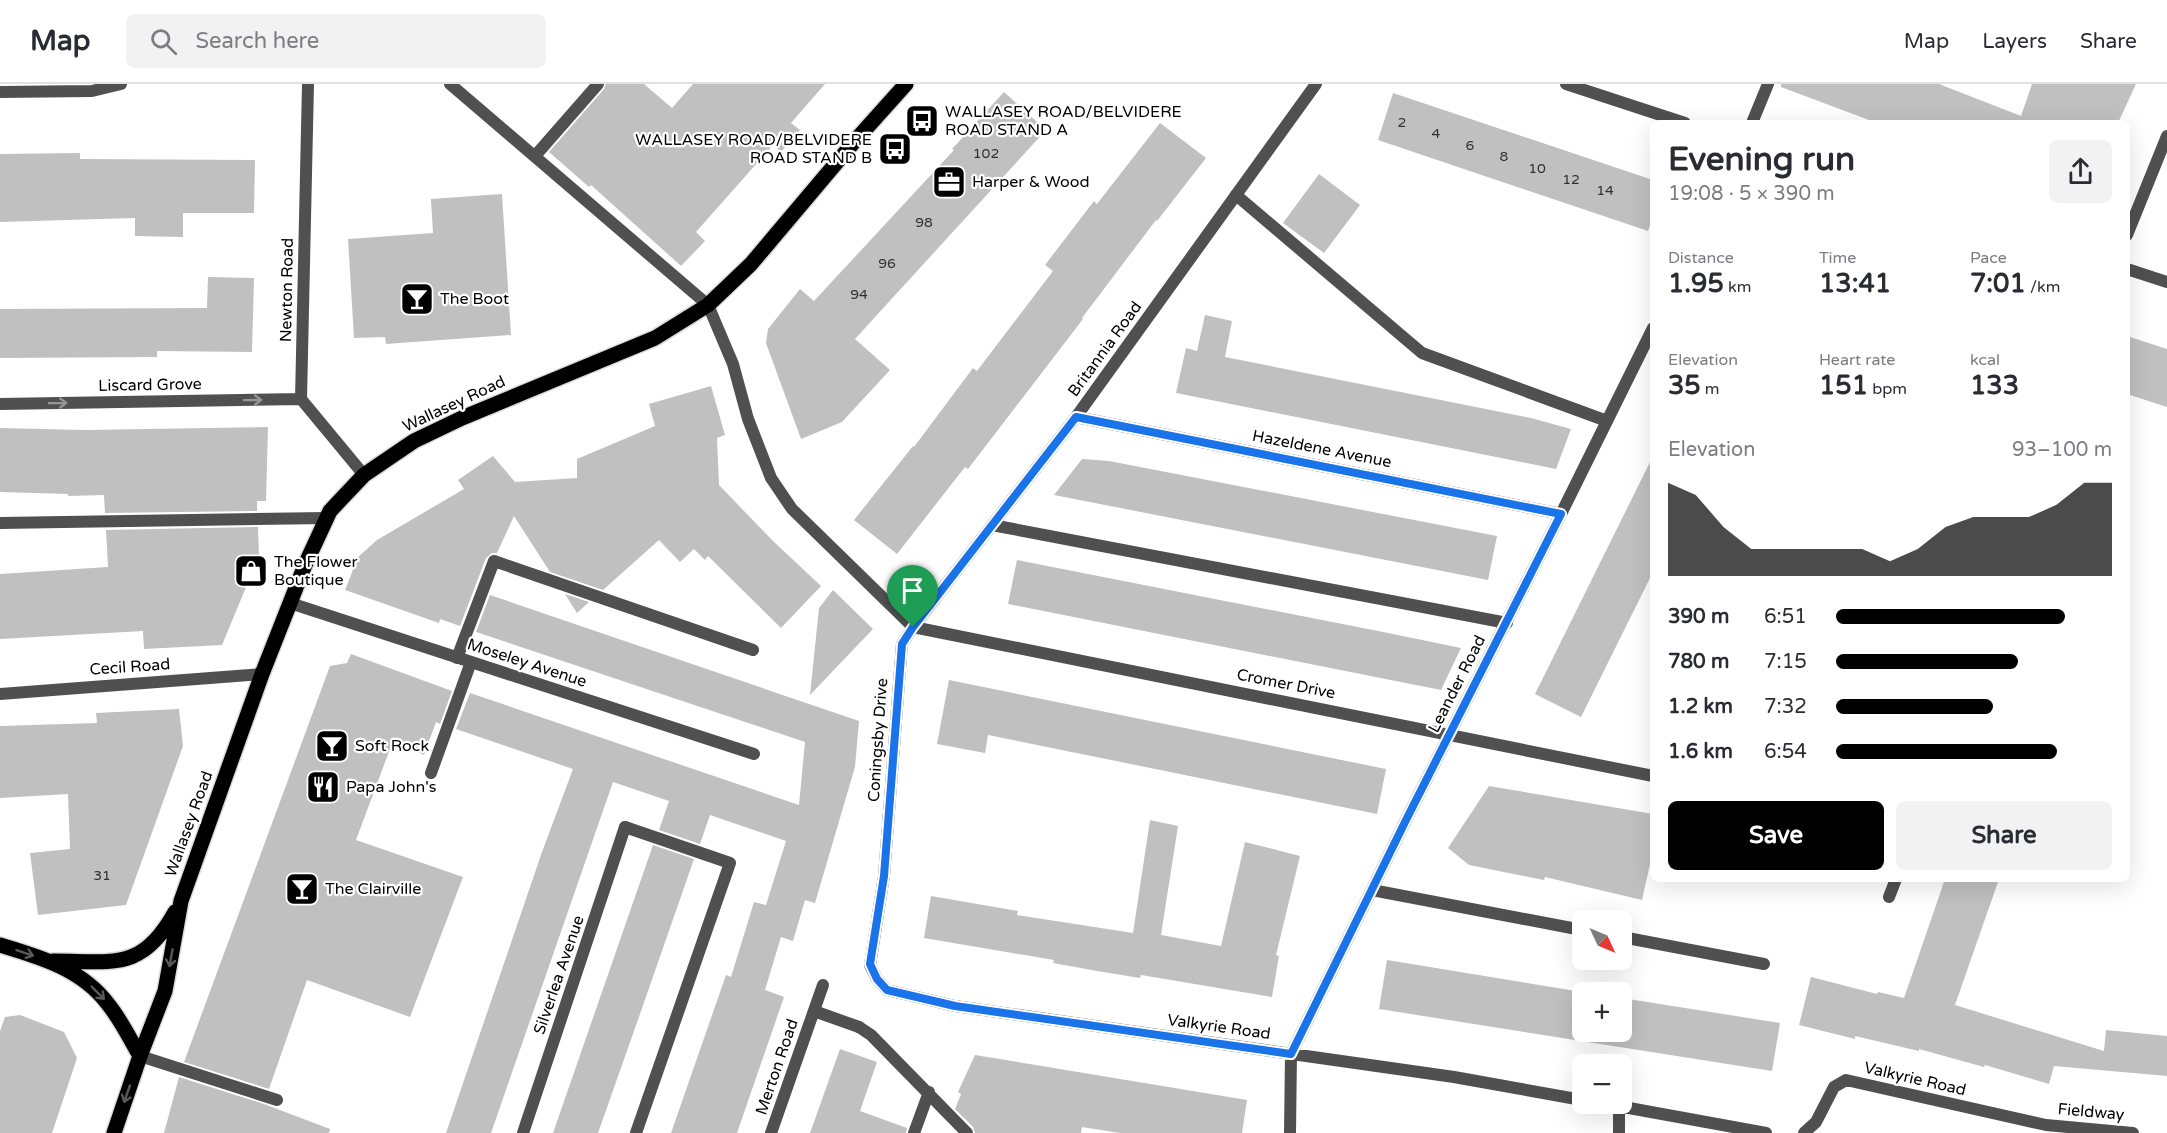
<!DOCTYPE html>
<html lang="en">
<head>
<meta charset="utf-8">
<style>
	:root { --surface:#fff; --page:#f2f2f3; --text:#2b2b33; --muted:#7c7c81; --line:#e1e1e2; --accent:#000 }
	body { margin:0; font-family:"Varela Round",sans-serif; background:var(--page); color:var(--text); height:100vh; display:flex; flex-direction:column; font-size:22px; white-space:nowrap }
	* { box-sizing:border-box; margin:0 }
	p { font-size:20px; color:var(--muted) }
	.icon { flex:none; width:33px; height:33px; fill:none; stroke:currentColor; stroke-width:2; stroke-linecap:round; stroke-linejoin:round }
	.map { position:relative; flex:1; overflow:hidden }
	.details { position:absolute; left:1650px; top:36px; width:480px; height:762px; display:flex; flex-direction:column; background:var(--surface); border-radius:9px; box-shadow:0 6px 24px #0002 }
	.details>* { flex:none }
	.needle { width:39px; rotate:134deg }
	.fabs { position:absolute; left:1572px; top:826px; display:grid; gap:12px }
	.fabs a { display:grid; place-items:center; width:60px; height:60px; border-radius:9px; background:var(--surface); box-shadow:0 6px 24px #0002; font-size:30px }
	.pin { position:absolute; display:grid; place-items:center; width:51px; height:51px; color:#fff; margin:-62px -26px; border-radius:50% 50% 50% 0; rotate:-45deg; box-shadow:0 0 6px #0007 }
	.pin .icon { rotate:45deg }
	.round { display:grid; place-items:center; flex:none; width:63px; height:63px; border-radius:9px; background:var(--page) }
	.headline { display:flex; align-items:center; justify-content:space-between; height:102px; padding:0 18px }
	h1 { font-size:33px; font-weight:800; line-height:45px }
	.figures { display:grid; grid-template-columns:repeat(3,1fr); gap:9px; height:102px; padding:6px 18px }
	.figures div { display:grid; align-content:center }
	.figures b { font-size:26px; font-weight:800 }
	.figures small { font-size:16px; font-weight:400 }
	.figures p { font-size:16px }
	.chart { height:168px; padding:12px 18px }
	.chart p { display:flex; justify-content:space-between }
	.chart svg { width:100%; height:108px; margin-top:6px; fill:var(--accent); opacity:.7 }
	.cta { display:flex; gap:12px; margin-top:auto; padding:12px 18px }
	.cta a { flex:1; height:69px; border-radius:9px; background:var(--accent); color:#fff; font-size:24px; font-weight:800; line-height:69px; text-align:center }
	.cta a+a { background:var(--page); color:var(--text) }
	ul { padding:0 18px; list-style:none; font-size:20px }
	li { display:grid; grid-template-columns:96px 72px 1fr; align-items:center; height:45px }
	li i { height:15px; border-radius:8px; background:var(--accent) }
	header { display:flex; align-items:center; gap:36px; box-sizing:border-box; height:84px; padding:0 30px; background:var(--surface); border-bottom:2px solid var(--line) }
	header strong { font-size:28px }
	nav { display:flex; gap:33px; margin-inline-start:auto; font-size:21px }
	.search { width:420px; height:54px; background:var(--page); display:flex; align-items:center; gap:15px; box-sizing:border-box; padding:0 21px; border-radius:9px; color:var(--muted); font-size:22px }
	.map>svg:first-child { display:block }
</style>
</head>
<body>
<header>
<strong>Map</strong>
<div class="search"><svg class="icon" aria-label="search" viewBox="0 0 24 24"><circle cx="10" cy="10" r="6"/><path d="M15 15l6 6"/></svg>Search here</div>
<nav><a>Map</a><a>Layers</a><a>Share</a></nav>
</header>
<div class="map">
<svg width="2167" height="1049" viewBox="0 0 2167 1049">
	<rect width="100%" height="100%" fill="#fff"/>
	<path fill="#c0c0c0" d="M606 0H644L672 24 693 0H825L791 39 800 46 781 68 773 61 696 148 705 157 681 182 591 101 589 103 549 68 604 5Z
		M1781 0H1939L2021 32 2032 0H2136L2118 39H1877L1781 3Z
		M1004 8 1046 46 855 255 890 286 842 338 801 355 766 259 768 245 800 205 814 217 954 66 952 65Z
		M1393 9 1653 96V132L1648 147 1378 56Z
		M1160 39 1206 74 1157 137 1156 136 1082 234 1083 235 968 385 965 383 897 470 854 436 913 362 914 363 973 284 977 287 1053 187 1045 181 1094 117 1097 120Z
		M80 69V75L255 76 254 129H183V153L135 152V134L0 138V70Z
		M1319 90 1360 121 1324 169 1283 139Z
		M502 110 511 251 386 260 385 253 354 254 348 155 433 149 431 115Z
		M208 193 254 194 252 268 157 267V273L0 274V225L207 224Z
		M1205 231 1232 237 1225 273 1531 334 1571 345 1556 385 1176 309 1186 264 1197 267Z
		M2127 252 2167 265V323L2127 310Z
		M711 302 725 351 717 354 719 401 772 456 821 502 781 544 708 472 705 476 694 465 680 478 659 456 603 506 550 488 514 432 497 469H492L486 474 460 542 440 535 439 539 345 506 358 473 377 456 464 405 458 396 493 372 515 398 577 394V375L655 342 649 320Z
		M268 343 266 417H257V427L105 429 104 411 68 412V410L0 408V344L84 346Z
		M1653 372V488L1581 633 1535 610Z
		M1082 375 1109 377 1497 452 1488 496 1054 411Z
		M258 443 259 472 222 561 144 565 143 547 0 555V490L108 483 106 446Z
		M1017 476 1383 548 1461 564 1441 606 1008 520Z
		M833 506 873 545 810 611 819 524Z
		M565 510 589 518 577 529Z
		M490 511 859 637 855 683 815 819 805 816 793 857 781 853 765 906 784 913 737 1049H671L726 891 731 893 754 818 766 821 786 757 710 731 700 760 659 746 669 717 613 698 491 1049H446L542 768 573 685 456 645 470 609 799 721 805 658 476 548Z
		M351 570 452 607 440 640 436 638 424 671 393 657 356 756 463 793 410 933 307 896 269 1005 184 978 330 582 347 579Z
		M949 596 1386 685 1377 730 988 651 985 669 937 660Z
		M179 625 183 662 126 821 38 831 30 769 70 765 68 710 0 714V642L97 639 96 629Z
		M1489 702 1653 730V781L1650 780 1642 816 1545 793 1544 796 1469 781 1448 764Z
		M1150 736 1178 742 1161 851 1221 862 1245 758 1300 772 1276 871 1279 872 1272 913 1141 891 1140 894 1097 887 1053 879 1054 876 924 854 931 812 1018 827 1017 831 1133 849Z
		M653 761 694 775 640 930 598 1049H553Z
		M1945 795H1999L1955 921 2104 967 2106 946 2167 952V992L2054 982 2049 1000 1985 981 1984 983 1919 965V967L1855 952V955L1799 941 1811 893 1877 910 1878 908 1904 914Z
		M1387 876 1588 909H1582V948H1622V914L1780 939 1772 987 1379 925Z
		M20 931 64 948 77 974 52 1049H0V947L5 933Z
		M840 965 877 978 860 1027 907 1044 906 1049H810Z
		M975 971 1247 1016 1242 1049H1120L1082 1043 1081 1049H975L973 1043 955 1025 961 1010 958 1008Z
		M179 993 264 1020 330 1045 329 1049H164Z"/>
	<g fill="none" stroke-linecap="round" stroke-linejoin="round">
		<defs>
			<path id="primary" d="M0 861C40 873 82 885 108 920 121 936 130 955 140 972
				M53 877C113 877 142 888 175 828
				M114 1049 140 972 165 907 181 817 262 590 305 481 330 427 364 391 414 357 462 334 655 254 708 221 751 180 854 58 906 0"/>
		</defs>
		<use href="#primary" stroke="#dbdbdb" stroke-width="18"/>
		<path stroke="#505050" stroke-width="12" d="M450 0 708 221
			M535 72 598 0
			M1236 111 1422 269 1607 337
			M0 439 327 434
			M992 441 1507 539
			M457 574 494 477 753 566
			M625 743 730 779 636 1049
			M1372 806 1582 846
			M1622 853 1764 880
			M859 943 871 951 967 1049
			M140 972 277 1016
			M914 1049 929 1008"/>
		<path stroke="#505050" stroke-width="12" d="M308 0 301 315 364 391
			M1316 0 1076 333 913 543 1653 692
			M1566 0 1685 39
			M0 8 92 7 121 0
			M1752 39 1768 0
			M2127 151 2167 52
			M2127 185 2167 198
			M708 221 733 280 748 335 771 394 792 425 913 543 902 560 884 792 870 881 877 895 887 906 955 922 1454 993 1582 1016
			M0 320 301 315
			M1076 333 1561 430
			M290 519 754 670
			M0 610 262 590
			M431 689 471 578
			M1889 813 1896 795
			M814 927 859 943
			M1607 1020 1766 1049
			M1619 1022V1049
			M523 1049 625 743
			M771 1049 823 901
			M1290 1049 1291 970 1407 734 1561 430 1653 244
			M1804 1049 1816 1038 1834 1003 1846 996 2046 1041 2133 1049"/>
		<use href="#primary" stroke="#000" stroke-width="15"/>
	</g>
	<defs><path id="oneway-shaft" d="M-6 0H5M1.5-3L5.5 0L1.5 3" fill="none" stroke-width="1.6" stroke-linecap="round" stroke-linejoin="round" transform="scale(1.5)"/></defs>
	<g stroke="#969696">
		<use href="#oneway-shaft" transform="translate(253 316) rotate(-1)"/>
		<use href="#oneway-shaft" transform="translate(58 319) rotate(-1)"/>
	</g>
	<g stroke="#595959">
		<use href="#oneway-shaft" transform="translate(25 869) rotate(18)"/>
		<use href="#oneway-shaft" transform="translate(171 874) rotate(100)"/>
		<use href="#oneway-shaft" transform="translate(98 909) rotate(45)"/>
		<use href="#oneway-shaft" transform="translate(127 1010) rotate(109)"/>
	</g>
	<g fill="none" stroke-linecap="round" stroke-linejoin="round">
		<defs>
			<path id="route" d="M1076 333 1561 430 1407 734 1291 970 955 922 887 906 877 895 870 880 884 792 902 560 913 543Z"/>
		</defs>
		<use href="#route" stroke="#fff" stroke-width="12"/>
		<use href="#route" stroke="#1a73e8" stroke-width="8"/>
	</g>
	<defs>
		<symbol id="bus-square" viewBox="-11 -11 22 22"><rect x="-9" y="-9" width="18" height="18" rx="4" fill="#000" stroke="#fff"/><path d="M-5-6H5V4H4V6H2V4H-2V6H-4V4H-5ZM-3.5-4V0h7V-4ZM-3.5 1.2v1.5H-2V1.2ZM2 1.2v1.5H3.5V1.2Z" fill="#fff"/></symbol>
		<symbol id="office-square" viewBox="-11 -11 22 22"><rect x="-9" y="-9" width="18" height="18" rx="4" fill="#000" stroke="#fff"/><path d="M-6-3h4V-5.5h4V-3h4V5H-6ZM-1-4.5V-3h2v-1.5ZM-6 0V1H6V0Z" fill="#fff"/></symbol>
		<symbol id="bar-square" viewBox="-11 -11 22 22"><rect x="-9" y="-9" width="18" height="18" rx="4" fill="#000" stroke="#fff"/><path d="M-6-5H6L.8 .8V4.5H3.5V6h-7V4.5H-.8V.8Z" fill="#fff"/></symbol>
		<symbol id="shop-square" viewBox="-11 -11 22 22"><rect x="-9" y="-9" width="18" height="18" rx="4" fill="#000" stroke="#fff"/><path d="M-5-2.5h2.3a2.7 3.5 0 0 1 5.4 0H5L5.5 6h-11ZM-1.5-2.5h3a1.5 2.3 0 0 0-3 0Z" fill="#fff"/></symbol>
		<symbol id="restaurant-square" viewBox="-11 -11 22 22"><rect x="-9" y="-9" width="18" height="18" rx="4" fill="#000" stroke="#fff"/><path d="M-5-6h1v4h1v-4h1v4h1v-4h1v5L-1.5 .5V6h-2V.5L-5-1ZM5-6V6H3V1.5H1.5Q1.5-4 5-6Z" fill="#fff"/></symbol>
	</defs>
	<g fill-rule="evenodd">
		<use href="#bus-square" x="903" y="18" width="38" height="38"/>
		<use href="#bus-square" x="876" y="46" width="38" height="38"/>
		<use href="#office-square" x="930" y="79" width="38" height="38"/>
		<use href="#bar-square" x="398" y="196" width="38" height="38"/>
		<use href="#shop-square" x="232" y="468" width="38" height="38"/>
		<use href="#bar-square" x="313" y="643" width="38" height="38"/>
		<use href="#restaurant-square" x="304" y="684" width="38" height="38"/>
		<use href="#bar-square" x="283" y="786" width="38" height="38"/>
	</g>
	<g text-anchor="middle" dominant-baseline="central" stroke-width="4.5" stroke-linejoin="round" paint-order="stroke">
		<g font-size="14" fill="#303030">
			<text x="1402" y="38">2</text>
			<text x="1436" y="49">4</text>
			<text x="1470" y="61">6</text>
			<text x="986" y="69">102</text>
			<text x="1504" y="72">8</text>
			<text x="1537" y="84">10</text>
			<text x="1571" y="95">12</text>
			<text x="1605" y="106">14</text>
			<text x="924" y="138">98</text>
			<text x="887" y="179">96</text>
			<text x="859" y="210">94</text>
			<text x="102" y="791">31</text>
		</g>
		<g font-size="16" fill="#000" stroke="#fff" text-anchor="start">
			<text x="945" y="28">WALLASEY ROAD/BELVIDERE<tspan x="945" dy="18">ROAD STAND A</tspan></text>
			<text x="872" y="56" text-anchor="end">WALLASEY ROAD/BELVIDERE<tspan x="872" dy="18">ROAD STAND B</tspan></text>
			<text x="972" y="98">Harper &amp; Wood</text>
			<text x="440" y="215">The Boot</text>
			<text x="274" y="478">The Flower<tspan x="274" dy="18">Boutique</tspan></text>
			<text x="355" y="662">Soft Rock</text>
			<text x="346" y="703">Papa John's</text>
			<text x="325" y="805">The Clairville</text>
		</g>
		<g font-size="16" fill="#000" stroke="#fff">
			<text transform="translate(287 206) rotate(-89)">Newton Road</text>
			<text transform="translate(1105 265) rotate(-54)">Britannia Road</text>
			<text transform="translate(150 301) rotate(-1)">Liscard Grove</text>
			<text transform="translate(454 320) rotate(-25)">Wallasey Road</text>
			<text transform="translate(1322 365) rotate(11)">Hazeldene Avenue</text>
			<text transform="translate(527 579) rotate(18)">Moseley Avenue</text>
			<text transform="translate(130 583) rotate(-4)">Cecil Road</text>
			<text transform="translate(1286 600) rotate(11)">Cromer Drive</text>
			<text transform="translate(1457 600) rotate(-63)">Leander Road</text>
			<text transform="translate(878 656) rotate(-86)">Coningsby Drive</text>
			<text transform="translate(189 740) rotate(-70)">Wallasey Road</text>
			<text transform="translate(559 891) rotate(-71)">Silverlea Avenue</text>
			<text transform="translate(1219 943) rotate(8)">Valkyrie Road</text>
			<text transform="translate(777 983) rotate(-71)">Merton Road</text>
			<text transform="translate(1915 995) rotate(13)">Valkyrie Road</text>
			<text transform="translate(2091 1028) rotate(5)">Fieldway</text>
		</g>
	</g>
</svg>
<div class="fabs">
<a><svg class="needle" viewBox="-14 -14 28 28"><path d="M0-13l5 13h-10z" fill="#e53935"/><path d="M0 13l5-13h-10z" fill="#7c7c81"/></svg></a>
<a>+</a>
<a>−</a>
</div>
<div class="pin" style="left:913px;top:543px;background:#1e9e55"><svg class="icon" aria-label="arrive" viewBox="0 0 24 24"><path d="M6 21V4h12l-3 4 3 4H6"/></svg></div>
<section class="details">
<div class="headline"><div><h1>Evening run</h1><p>19:08 · 5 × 390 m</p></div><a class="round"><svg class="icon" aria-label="share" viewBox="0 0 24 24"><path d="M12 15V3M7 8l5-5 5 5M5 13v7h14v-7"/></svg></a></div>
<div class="figures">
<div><p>Distance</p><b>1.95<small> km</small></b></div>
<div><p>Time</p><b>13:41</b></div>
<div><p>Pace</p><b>7:01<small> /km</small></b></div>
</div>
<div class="figures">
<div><p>Elevation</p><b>35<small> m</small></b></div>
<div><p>Heart rate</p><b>151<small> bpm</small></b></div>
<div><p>kcal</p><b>133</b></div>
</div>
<div class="chart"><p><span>Elevation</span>93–100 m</p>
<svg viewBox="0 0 160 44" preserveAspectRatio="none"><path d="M0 44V6L10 11L20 24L30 33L40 33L50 33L60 33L70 33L80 38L90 33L100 24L110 20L120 20L130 20L140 15L150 6L160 6V44z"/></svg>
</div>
<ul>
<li><b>390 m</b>6:51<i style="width:83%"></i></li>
<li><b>780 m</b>7:15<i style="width:66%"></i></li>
<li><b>1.2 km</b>7:32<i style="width:57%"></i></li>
<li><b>1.6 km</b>6:54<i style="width:80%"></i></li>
</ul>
<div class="cta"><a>Save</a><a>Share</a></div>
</section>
</div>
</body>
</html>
